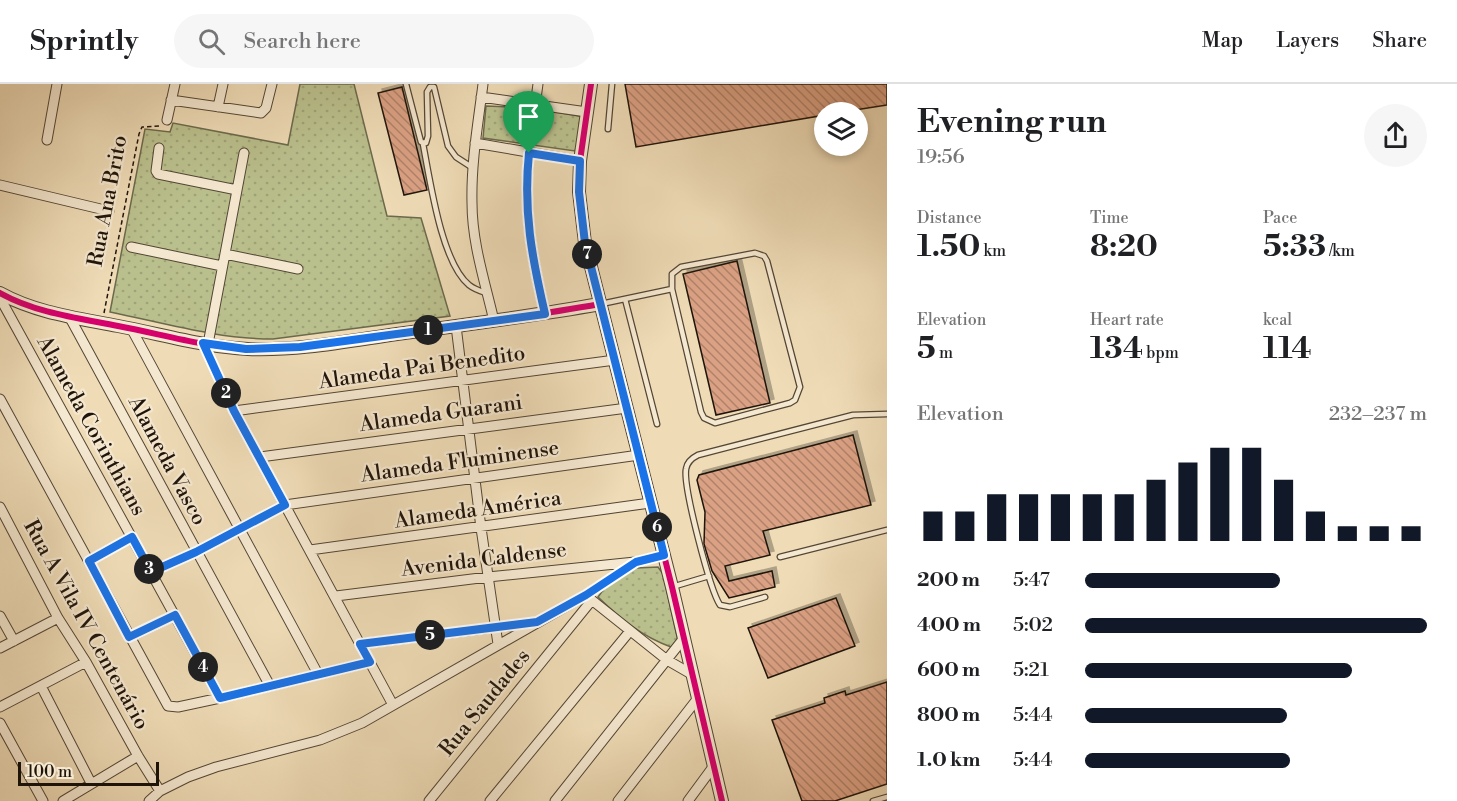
<!DOCTYPE html>
<html lang="en">
<head>
<meta charset="utf-8">
<style>
	:root { --surface:#fff; --page:#f6f6f6; --text:#202124; --muted:#757577; --line:#e0e0e0; --accent:#111827 }
	body { margin:0; font-family:"Libre Bodoni",serif; background:var(--page); color:var(--text); height:100vh; display:flex; flex-direction:column; font-size:22px; white-space:nowrap }
	* { box-sizing:border-box; margin:0 }
	p { font-size:20px; color:var(--muted) }
	.icon { flex:none; width:33px; height:33px; fill:none; stroke:currentColor; stroke-width:2; stroke-linecap:round; stroke-linejoin:round }
	.map { position:relative; flex:1; overflow:hidden }
	.panel { display:flex; flex-direction:column; background:var(--surface); width:570px }
	.panel>* { flex:none }
	.buttons { position:absolute; left:814px; top:18px; display:grid; gap:12px }
	.buttons a { display:grid; place-items:center; width:54px; height:54px; border-radius:50%; background:var(--surface); box-shadow:0 3px 9px #0003; font-size:30px }
	.scale { position:absolute; left:18px; bottom:15px; width:141px; box-sizing:border-box; padding-left:6px; border:3px solid #1f140a; border-top:0; font-size:16px; line-height:21px; white-space:nowrap; color:#1f140a; -webkit-text-stroke:4px #f5e8d0; paint-order:stroke }
	.pin { position:absolute; display:grid; place-items:center; width:51px; height:51px; color:#fff; margin:-62px -26px; border-radius:50% 50% 50% 0; rotate:-45deg; box-shadow:0 0 6px #0007 }
	.pin .icon { rotate:45deg }
	.km { position:absolute; width:30px; height:30px; margin:-15px; border-radius:50%; background:#222; color:#fff; font-size:16px; line-height:30px; text-align:center }
	.round { display:grid; place-items:center; flex:none; width:63px; height:63px; border-radius:32px; background:var(--page) }
	.headline { display:flex; align-items:center; justify-content:space-between; height:102px; padding:0 30px }
	h1 { font-size:33px; font-weight:800; line-height:45px }
	.metrics { display:grid; grid-template-columns:repeat(3,1fr); gap:9px; height:102px; padding:6px 30px }
	.metrics div { display:grid; align-content:center }
	.metrics b { font-size:30px; font-weight:800 }
	.metrics small { font-size:16px; font-weight:400 }
	.metrics p { font-size:16px }
	.chart { height:168px; padding:12px 30px }
	.chart p { display:flex; justify-content:space-between }
	.chart svg { width:100%; height:108px; margin-top:6px; stroke:var(--accent); stroke-width:6 }
	ul { padding:0 30px; list-style:none; font-size:20px }
	li { display:grid; grid-template-columns:96px 72px 1fr; align-items:center; height:45px }
	li i { height:15px; border-radius:8px; background:var(--accent) }
	header { display:flex; align-items:center; gap:36px; box-sizing:border-box; height:84px; padding:0 30px; background:var(--surface); border-bottom:2px solid var(--line) }
	header strong { font-size:28px }
	nav { display:flex; gap:33px; margin-inline-start:auto; font-size:21px }
	.search { width:420px; height:54px; background:var(--page); display:flex; align-items:center; gap:15px; box-sizing:border-box; padding:0 21px; border-radius:33px; color:var(--muted); font-size:22px }
	main { display:flex; flex:1; min-height:0 }
	.map>svg:first-child { display:block }
</style>
</head>
<body>
<header>
<strong>Sprintly</strong>
<div class="search"><svg class="icon" aria-label="search" viewBox="0 0 24 24"><circle cx="10" cy="10" r="6"/><path d="M15 15l6 6"/></svg>Search here</div>
<nav><a>Map</a><a>Layers</a><a>Share</a></nav>
</header>
<main>
<div class="map">
<svg width="887" height="717" viewBox="0 0 887 717">
	<defs>
		<pattern id="park-dots" width="8" height="8" patternUnits="userSpaceOnUse" patternTransform="scale(1.5)"><rect width="8" height="8" fill="#bac08d"/><path d="M2 2h.1M6 6h.1" fill="none" stroke="#9fa478" stroke-width="1.8" stroke-linecap="round"/></pattern>
		<pattern id="building-back-hatch" width="6" height="6" patternUnits="userSpaceOnUse" patternTransform="scale(1.5)"><rect width="6" height="6" fill="#dba184"/><path d="M-1 5l2 2M0 0l6 6M5-1l2 2" fill="none" stroke="#b1826a"/></pattern>
		<filter id="shadow"><feDropShadow dx="4" dy="-4" stdDeviation="0" flood-color="#0004"/></filter>
	</defs>
	<rect width="100%" height="100%" fill="#efdcb7"/>
	<filter id="stains"><feTurbulence type="fractalNoise" baseFrequency=".00333" numOctaves="4"/><feColorMatrix values="0 0 0 0 .2 0 0 0 0 .09 0 0 0 0 .02 0 0 0 .5 -.17"/></filter>
	<radialGradient id="worn" r=".72"><stop offset=".6" stop-color="#630" stop-opacity="0"/><stop offset="1" stop-color="#630" stop-opacity=".3"/></radialGradient>
	<path fill="url(#park-dots)" stroke="#6c6a4c" stroke-width="1.5" d="M300 0H354L387 132 421 134 450 232 273 255C218 255 164 239 110 228L145 45 170 48 173 39 288 61Z
		M486 22 534 24 584 33 575 67 483 54Z
		M658 483 663 490 678 557 676 561 671 563C641 552 621 535 598 513L606 502 636 484Z"/>
	<path fill="url(#building-back-hatch)" stroke="#1f140a" stroke-width="1.5" filter="url(#shadow)" d="M625 0H887V21L842 28H825V31L636 63Z
		M402 3 427 106 404 111 378 9Z
		M737 177 770 319 716 331 683 190Z
		M853 351 871 421 763 447 770 471 725 482 729 497 772 487 775 503 729 514 712 487 704 460 705 428 697 396 699 391Z
		M836 514 855 562 768 594 748 544Z
		M887 598V700L835 717H802L772 636 825 619 824 614 845 607 846 611Z"/>
	<g fill="none" stroke-linecap="round" stroke-linejoin="round">
		<defs>
			<path id="service" d="M406 0 421 58 426 59 428 52 427 8 430 3H434L448 62 456 73 473 84
				M608 45 612 0
				M423 60C430 95 441 178 469 201 474 205 480 207 486 209
				M755 169 764 172 767 177 800 303 795 316 790 319 715 339 704 334 701 328 672 205V190L681 183Z
				M625 215 657 340
				M601 220 672 205
				M780 473 887 446
				M672 503 709 492
				M765 513 730 523 720 521C710 506 683 403 686 385 687 378 692 374 698 371L853 331 887 330
				M873 717 887 713"/>
			<path id="minor" d="M483 0C478 40 471 79 472 119 472 159 485 198 494 237
				M481 13 587 28
				M171 16 261 29 266 24 272 0
				M535 22 538 0
				M218 23 223 0
				M167 36 175 0
				M47 56 57 0
				M475 59 580 77
				M159 64 156 87 158 90 237 106
				M529 69C523 127 532 174 545 230
				M0 101 109 127
				M131 163 222 182
				M225 170 298 185
				M0 214 220 614
				M69 232 270 602
				M456 242 481 444 498 560
				M131 244 318 590
				M203 259 234 327 393 621
				M208 260 244 69
				M0 315 168 622 178 623 220 614 370 578
				M234 327 615 276
				M260 373 627 324
				M0 423 58 534 86 578 138 672 160 707
				M310 466 650 419
				M89 477 132 453
				M151 488 196 468 285 421 639 371
				M336 512 488 493 635 478
				M588 513 667 576 693 591
				M0 532 14 557
				M130 553 175 531
				M360 560 532 539
				M0 564 58 534
				M41 602 91 699
				M0 623 86 578
				M0 639 43 717
				M63 717 138 672
				M149 717 160 707 188 693 216 683 320 656 362 639 586 511 636 478 664 471
				M429 717 592 516
				M490 717 630 547
				M555 717 684 554
				M618 717 698 614
				M688 717 713 683"/>
			<path id="tertiary" d="M591 0 580 77 579 108 585 159 672 503 722 717
				M0 209C36 229 78 234 118 242 161 250 204 263 248 265 298 267 348 257 397 250 465 241 533 232 600 220"/>
		</defs>
		<use href="#service" stroke="#534635" stroke-width="7"/>
		<use href="#minor" stroke="#534635" stroke-width="11"/>
		<use href="#tertiary" stroke="#534635" stroke-width="14"/>
		<path stroke="#1f140a" stroke-width="1.5" stroke-dasharray="4.5 3" stroke-linecap="butt" d="M104 229 139 50 142 43 160 42"/>
		<use href="#service" stroke="#f5e8d0" stroke-width="4.5"/>
		<use href="#minor" stroke="#f5e8d0" stroke-width="9"/>
		<use href="#tertiary" stroke="#f5e8d0" stroke-width="12"/>
		<defs>
			<path id="cycleway" d="M591 0 580 77 579 108 585 159 672 503 722 717
				M0 209C36 229 78 234 118 242 161 250 204 263 248 265 298 267 348 257 397 250 465 241 533 232 600 220"/>
		</defs>
		<use href="#cycleway" stroke="#f5e8d0" stroke-width="10"/>
		<use href="#cycleway" stroke="#d6006c" stroke-width="6"/>
	</g>
	<g fill="none" stroke-linecap="round" stroke-linejoin="round">
		<defs>
			<path id="route" d="M529 69 580 77 579 108 585 159 664 471 636 478 586 511 537 538 360 560 370 578 220 614 175 531 129 553 89 477 132 453 151 488 196 468 285 421 234 327 203 259 246 265 300 263 545 230C532 174 523 127 529 69Z"/>
		</defs>
		<use href="#route" stroke="#fff" stroke-width="12"/>
		<use href="#route" stroke="#1a73e8" stroke-width="8"/>
	</g>
	<g text-anchor="middle" dominant-baseline="central" stroke-width="4.5" stroke-linejoin="round" paint-order="stroke">
		<g font-size="21" fill="#1f140a" stroke="#f5e8d0">
			<text transform="translate(108 117) rotate(-79)">Rua Ana Brito</text>
			<text transform="translate(422 284) rotate(-8)">Alameda Pai Benedito</text>
			<text transform="translate(441 330) rotate(-8)">Alameda Guarani</text>
			<text transform="translate(91 342) rotate(61)">Alameda Corinthians</text>
			<text transform="translate(167 377) rotate(62)">Alameda Vasco</text>
			<text transform="translate(460 378) rotate(-8)">Alameda Fluminense</text>
			<text transform="translate(478 426) rotate(-8)">Alameda América</text>
			<text transform="translate(484 476) rotate(-7)">Avenida Caldense</text>
			<text transform="translate(86 541) rotate(61)">Rua A Vila IV Centenário</text>
			<text transform="translate(485 619) rotate(-51)">Rua Saudades</text>
		</g>
	</g>
	<rect width="100%" height="100%" filter="url(#stains)"/>
	<rect width="100%" height="100%" fill="url(#worn)"/>
</svg>
<div class="buttons">
<a><svg class="icon" aria-label="layers" viewBox="0 0 24 24"><path d="M12 4l9 5-9 5-9-5zM3 14l9 5 9-5"/></svg></a>
</div>
<div class="scale">100 m</div>
<div class="pin" style="left:529px;top:69px;background:#1e9e55"><svg class="icon" aria-label="arrive" viewBox="0 0 24 24"><path d="M6 21V4h12l-3 4 3 4H6"/></svg></div>
<b class="km" style="left:428px;top:246px">1</b>
<b class="km" style="left:226px;top:309px">2</b>
<b class="km" style="left:149px;top:485px">3</b>
<b class="km" style="left:203px;top:583px">4</b>
<b class="km" style="left:430px;top:551px">5</b>
<b class="km" style="left:657px;top:443px">6</b>
<b class="km" style="left:587px;top:170px">7</b>
</div>
<section class="panel">
<div class="headline"><div><h1>Evening run</h1><p>19:56</p></div><a class="round"><svg class="icon" aria-label="share" viewBox="0 0 24 24"><path d="M12 15V3M7 8l5-5 5 5M5 13v7h14v-7"/></svg></a></div>
<div class="metrics">
<div><p>Distance</p><b>1.50<small> km</small></b></div>
<div><p>Time</p><b>8:20</b></div>
<div><p>Pace</p><b>5:33<small> /km</small></b></div>
</div>
<div class="metrics">
<div><p>Elevation</p><b>5<small> m</small></b></div>
<div><p>Heart rate</p><b>134<small> bpm</small></b></div>
<div><p>kcal</p><b>114</b></div>
</div>
<div class="chart"><p><span>Elevation</span>232–237 m</p>
<svg viewBox="0 0 160 44" preserveAspectRatio="none"><path d="M5 44V32M15 44V32M25 44V25M35 44V25M45 44V25M55 44V25M65 44V25M75 44V19M85 44V12M95 44V6M105 44V6M115 44V19M125 44V32M135 44V38M145 44V38M155 44V38"/></svg>
</div>
<ul>
<li><b>200 m</b>5:47<i style="width:57%"></i></li>
<li><b>400 m</b>5:02<i style="width:100%"></i></li>
<li><b>600 m</b>5:21<i style="width:78%"></i></li>
<li><b>800 m</b>5:44<i style="width:59%"></i></li>
<li><b>1.0 km</b>5:44<i style="width:60%"></i></li>
</ul>
</section>
</main>
</body>
</html>
